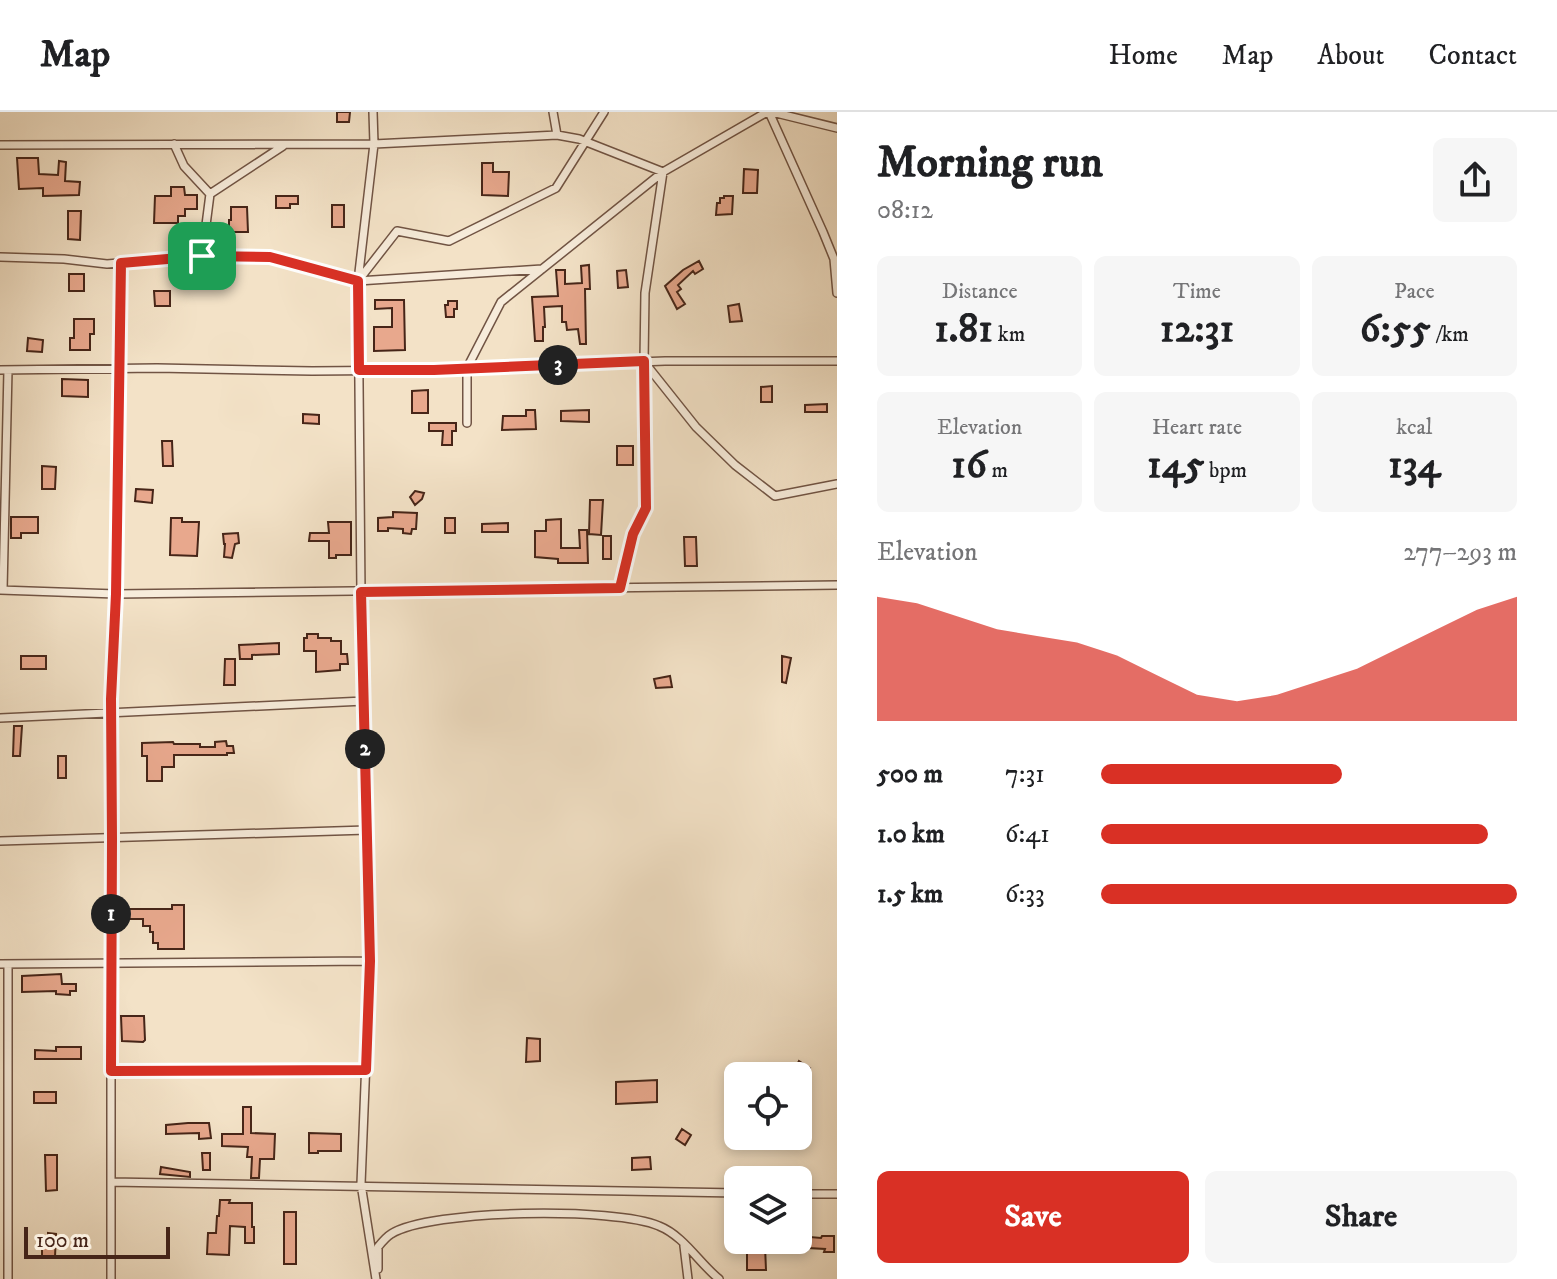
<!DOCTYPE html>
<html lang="en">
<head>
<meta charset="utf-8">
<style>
	:root { --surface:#fff; --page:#f6f6f6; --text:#202124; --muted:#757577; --line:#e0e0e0; --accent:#d93025 }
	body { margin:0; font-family:"IM FELL DW Pica",serif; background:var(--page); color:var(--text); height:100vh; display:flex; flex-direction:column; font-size:30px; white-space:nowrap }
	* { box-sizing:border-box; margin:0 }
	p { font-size:26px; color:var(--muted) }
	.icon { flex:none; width:44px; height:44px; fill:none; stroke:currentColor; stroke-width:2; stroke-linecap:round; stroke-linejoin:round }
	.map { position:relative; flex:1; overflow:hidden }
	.drawer { display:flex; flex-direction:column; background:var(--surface); width:720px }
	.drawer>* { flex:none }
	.controls { position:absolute; left:724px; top:950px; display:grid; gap:16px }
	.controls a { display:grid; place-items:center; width:88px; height:88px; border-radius:12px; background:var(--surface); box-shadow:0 4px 12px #0003; font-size:40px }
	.scale { position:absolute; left:24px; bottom:20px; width:146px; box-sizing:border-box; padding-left:8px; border:4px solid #462518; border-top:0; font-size:22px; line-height:28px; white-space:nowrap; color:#462518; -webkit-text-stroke:6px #f7ecdb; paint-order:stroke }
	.pin { position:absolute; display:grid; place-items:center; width:68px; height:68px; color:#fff; margin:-34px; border-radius:16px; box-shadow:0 4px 12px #0006 }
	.km { position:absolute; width:40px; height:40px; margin:-20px; border-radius:50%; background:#222; color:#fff; font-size:22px; line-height:40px; text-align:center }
	.round { display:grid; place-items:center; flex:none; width:84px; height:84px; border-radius:12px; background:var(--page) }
	.headline { display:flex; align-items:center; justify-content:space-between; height:136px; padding:0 40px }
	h1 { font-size:44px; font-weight:800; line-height:60px }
	.stats { display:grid; grid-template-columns:repeat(3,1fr); gap:12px; height:136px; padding:8px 40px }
	.stats div { display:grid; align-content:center; border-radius:12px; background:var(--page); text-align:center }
	.stats b { font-size:40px; font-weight:800 }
	.stats small { font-size:22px; font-weight:400 }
	.stats p { font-size:22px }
	.chart { height:224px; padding:16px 40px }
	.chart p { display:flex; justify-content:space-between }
	.chart svg { width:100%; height:144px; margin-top:8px; fill:var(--accent); opacity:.7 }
	.cta { display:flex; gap:16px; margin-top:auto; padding:16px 40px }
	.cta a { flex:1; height:92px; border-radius:12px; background:var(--accent); color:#fff; font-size:32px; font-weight:800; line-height:92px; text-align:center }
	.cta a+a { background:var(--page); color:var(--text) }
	ul { padding:0 40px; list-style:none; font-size:26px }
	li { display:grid; grid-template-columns:128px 96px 1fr; align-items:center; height:60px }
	li i { height:20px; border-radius:10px; background:var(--accent) }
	header { display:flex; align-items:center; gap:48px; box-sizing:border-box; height:112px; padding:0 40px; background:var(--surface); border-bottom:2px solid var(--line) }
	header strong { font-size:38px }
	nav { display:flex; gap:44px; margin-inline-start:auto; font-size:28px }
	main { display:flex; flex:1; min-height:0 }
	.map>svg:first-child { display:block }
</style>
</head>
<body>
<header>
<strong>Map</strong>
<nav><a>Home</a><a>Map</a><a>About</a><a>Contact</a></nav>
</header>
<main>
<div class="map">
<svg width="837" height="1167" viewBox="0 0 837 1167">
	<rect width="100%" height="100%" fill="#f3e2c7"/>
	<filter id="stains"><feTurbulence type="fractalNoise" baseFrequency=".0025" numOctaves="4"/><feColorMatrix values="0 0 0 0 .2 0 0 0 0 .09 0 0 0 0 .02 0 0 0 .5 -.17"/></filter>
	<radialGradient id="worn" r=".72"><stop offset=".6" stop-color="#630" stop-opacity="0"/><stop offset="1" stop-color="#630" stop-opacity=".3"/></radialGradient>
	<path fill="#e8a88d" stroke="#462518" stroke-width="2" d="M337 0H350L349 10H337Z
		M17 46H38L39 62 58 63 59 49 66 50 65 69 80 70 79 83 43 84V76L19 77Z
		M482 51H493V60H509L508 84 482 83Z
		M744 57 758 58 757 81H743Z
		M171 75H184L185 83H197V97H185V104H178V111H154L155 84H171Z
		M276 84H298V92H290V96H276Z
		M724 84H733L732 102 716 103 717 91H720V86H724Z
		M332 93H344V115H332Z
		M231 95H247L248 120H229V108H231Z
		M68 99H81L80 128 68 127Z
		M699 149 703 157 695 162 693 159 678 173 681 177 677 180 685 192 677 197 665 174 683 158Z
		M589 153 590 177H585L586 232H580L578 217 567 218 566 210H562V194L544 195 545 215H543V229H535L532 185 558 184 556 158H565V172L582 171 581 154Z
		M626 158 628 175 618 176 617 159Z
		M69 162H84V179H69Z
		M154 179H170V194H155Z
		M375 188H404L405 238 374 239V215H392V196L375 197Z
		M448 189H457V197H454V205H446L445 193H448Z
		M739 192 742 209 730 210 728 194Z
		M74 207H94V222H90V238H70V226H74Z
		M28 226 43 228 42 240 27 239Z
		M62 267 88 268V285L62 284Z
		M772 274V290H761V275Z
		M428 278V301H412V279Z
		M827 292V300H805V293Z
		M526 298H535L536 317 502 318 503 304H526Z
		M589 298V310L561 309V299Z
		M303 302 319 303V312L303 311Z
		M429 311H456V319H452V333H442L443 319H429Z
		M162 329H172L173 354H163Z
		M617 334H633V353H617Z
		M42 354 56 355 55 377H42Z
		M136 377 153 378 152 391 135 389Z
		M415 379 424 381 422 387 415 393 410 385Z
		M590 388H603L601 423 589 422Z
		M393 400 417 401 416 417H412L411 422 403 421V417L388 416V419H378V406L393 405Z
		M11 405H38V421H21V426H11Z
		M171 406H182V410H199L197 444 170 443Z
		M445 406H455V421H445Z
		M561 407V436H580L579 418H587L588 451H558V447L535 445V419H546V408Z
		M328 410H351V443H336V446H329V429H309L310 421H329Z
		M508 411V420H482V412Z
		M238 421 239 431 235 432 232 446 224 445 225 432H224L223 422Z
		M603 424H611V447H603Z
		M684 425H696L697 454H685Z
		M307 522H318V526H331V529H341V542H347L348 552H340V558L316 560V539H304V526H307Z
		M279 531V542L252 543V547H240L239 533Z
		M21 544H46V557H21Z
		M782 544 791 546 786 571 782 570Z
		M225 547H235V573H224Z
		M670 564 672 575 656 576 654 567Z
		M14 614H22L20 644H13Z
		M226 629 227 634H233L234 641H227V643H174V655H162V669H147V644H142V631L173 630 174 632H200V635H215V630Z
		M58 644H66V666H58Z
		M172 793H184V837H158V831H153V820H150V814H143V807H124V797H172Z
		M61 862 62 872H76V879H70V883L56 882V879L22 880V864Z
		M121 904H144L145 928 143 930 122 929Z
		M527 926 540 927V949L526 950Z
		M56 935H81V947H35V938L56 939Z
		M799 949 810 956 805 966 793 960Z
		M657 968V990L616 992V970Z
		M34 980H56V991H34Z
		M243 995H251V1021L275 1022 274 1047H260L259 1066H251L252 1045H247L248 1035 222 1034V1022H243Z
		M188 1011H209L211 1026 199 1027V1021L166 1022V1013Z
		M682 1017 691 1023 685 1033 676 1027Z
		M309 1021 341 1022V1039H318V1041H309Z
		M202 1041H210V1058H203Z
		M45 1043H57V1078L46 1079Z
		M650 1045 651 1057 632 1058V1046Z
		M161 1055 190 1060V1065L160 1062Z
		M220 1088H230L229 1091H252V1115H254V1131H245V1115L230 1114 229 1143 207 1142 208 1121H216L217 1104H219Z
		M284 1100H296V1152H284Z
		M48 1121 56 1122 55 1145 42 1144V1132H48Z
		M798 1124 821 1126 822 1124H834V1140H824L825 1137 790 1135V1128H798Z
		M747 1134H765L766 1158H747Z"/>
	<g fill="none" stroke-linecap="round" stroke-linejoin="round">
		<defs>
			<path id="minor" d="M553 0 557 23
				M769 0 823 120 834 147 837 181
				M772 0 837 16
				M174 32 184 54 210 82
				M0 33 374 32 557 23 579 27 663 60 645 181 644 249 646 396 633 422 620 476
				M202 144 210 82 283 34
				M0 145 64 147 107 152 202 144 270 145 358 169 542 157
				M358 169 374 32 373 0
				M645 251 696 315 735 353 775 384 837 372
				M0 258 157 256 312 259 434 258 665 249H837
				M467 311V256L501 190 663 60 767 0
				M0 478 116 482 837 473
				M3 478 8 258
				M0 606 364 589
				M0 729 367 718
				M0 852 370 849
				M8 852V1167
				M111 959 366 958
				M111 1070 738 1081
				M798 1082H837
				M684 1134 688 1167
				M378 1157V1135C382 1130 386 1125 391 1122 430 1097 616 1095 659 1114 684 1124 699 1151 719 1167
				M111 1167V587L116 482 121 151
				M376 1167 361 1072 370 849 361 480 358 169 397 119 449 129 556 76 604 0"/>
		</defs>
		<use href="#minor" stroke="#715444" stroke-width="10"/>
		<use href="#minor" stroke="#f7ecdb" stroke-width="7"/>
	</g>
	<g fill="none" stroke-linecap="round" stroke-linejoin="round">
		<defs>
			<path id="route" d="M202 144 270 145 358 169 359 258H434L644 249 646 396 633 422 620 476 361 480 370 849 366 958 111 959 112 727 111 587 116 482 121 151Z"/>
		</defs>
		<use href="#route" stroke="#fff" stroke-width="16"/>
		<use href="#route" stroke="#d93025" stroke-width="10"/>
	</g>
	<rect width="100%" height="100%" filter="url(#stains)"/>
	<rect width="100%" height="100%" fill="url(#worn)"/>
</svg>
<div class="controls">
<a><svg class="icon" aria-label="locate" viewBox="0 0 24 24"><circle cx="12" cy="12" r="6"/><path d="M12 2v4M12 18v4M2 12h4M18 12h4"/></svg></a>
<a><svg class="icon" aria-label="layers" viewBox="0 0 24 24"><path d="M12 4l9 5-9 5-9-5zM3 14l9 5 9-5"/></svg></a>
</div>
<div class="scale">100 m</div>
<div class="pin" style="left:202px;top:144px;background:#1e9e55"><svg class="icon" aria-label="arrive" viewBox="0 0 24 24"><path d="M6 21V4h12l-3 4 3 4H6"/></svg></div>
<b class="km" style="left:111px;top:802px">1</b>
<b class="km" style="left:365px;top:637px">2</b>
<b class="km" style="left:558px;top:253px">3</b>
</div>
<section class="drawer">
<div class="headline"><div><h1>Morning run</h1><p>08:12</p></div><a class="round"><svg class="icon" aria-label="share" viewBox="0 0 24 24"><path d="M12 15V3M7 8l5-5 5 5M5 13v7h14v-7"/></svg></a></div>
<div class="stats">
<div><p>Distance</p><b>1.81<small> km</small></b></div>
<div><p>Time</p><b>12:31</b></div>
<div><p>Pace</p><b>6:55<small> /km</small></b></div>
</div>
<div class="stats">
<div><p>Elevation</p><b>16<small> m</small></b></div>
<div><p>Heart rate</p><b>145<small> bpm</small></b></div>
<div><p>kcal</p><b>134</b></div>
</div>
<div class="chart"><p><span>Elevation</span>277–293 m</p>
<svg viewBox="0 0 160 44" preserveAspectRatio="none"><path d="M0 44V6L10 8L20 12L30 16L40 18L50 20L60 24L70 30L80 36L90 38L100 36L110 32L120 28L130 22L140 16L150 10L160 6V44z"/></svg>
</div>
<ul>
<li><b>500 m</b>7:31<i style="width:58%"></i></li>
<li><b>1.0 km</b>6:41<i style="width:93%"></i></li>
<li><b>1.5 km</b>6:33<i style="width:100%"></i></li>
</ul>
<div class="cta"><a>Save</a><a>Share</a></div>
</section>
</main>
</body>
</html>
